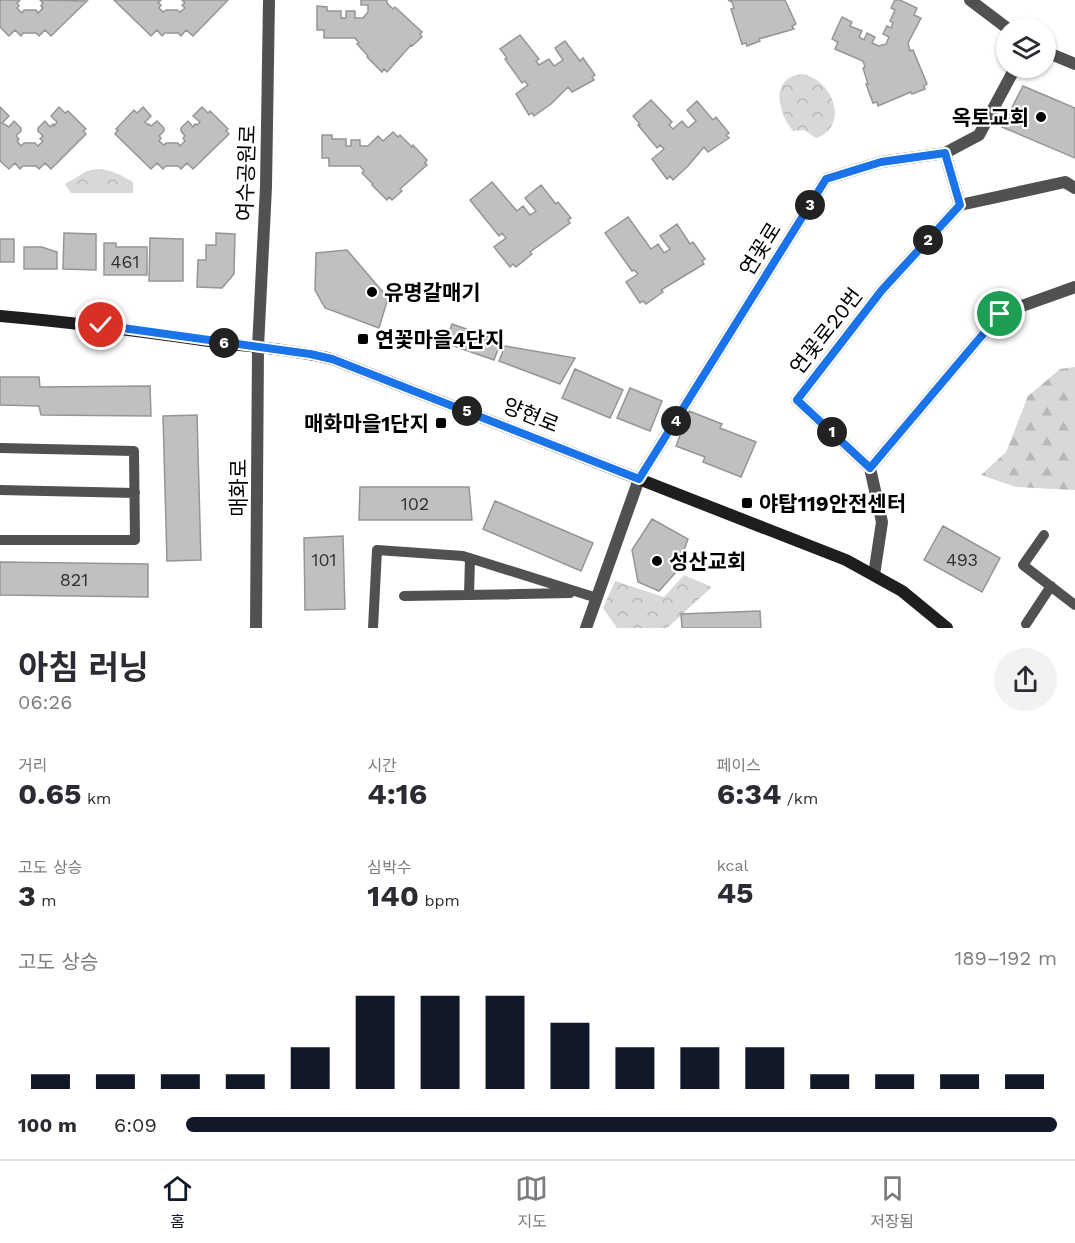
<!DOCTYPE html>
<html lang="ko">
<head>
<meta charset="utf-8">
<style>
	:root { --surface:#fff; --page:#f2f2f3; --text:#2b2b33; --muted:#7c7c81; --line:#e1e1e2; --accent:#111827 }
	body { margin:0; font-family:"Work Sans","Noto Sans KR",sans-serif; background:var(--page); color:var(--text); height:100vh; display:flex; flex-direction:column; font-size:22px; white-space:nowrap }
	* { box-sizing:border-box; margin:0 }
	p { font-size:20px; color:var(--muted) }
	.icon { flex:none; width:33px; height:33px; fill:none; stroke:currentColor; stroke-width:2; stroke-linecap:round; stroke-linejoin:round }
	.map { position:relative; height:628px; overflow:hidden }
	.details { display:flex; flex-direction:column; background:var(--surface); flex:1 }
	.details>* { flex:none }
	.buttons { position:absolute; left:996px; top:18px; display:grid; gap:12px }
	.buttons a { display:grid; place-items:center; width:60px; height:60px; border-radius:50%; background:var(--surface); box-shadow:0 2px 4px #0004; font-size:30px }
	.pin { position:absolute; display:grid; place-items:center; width:51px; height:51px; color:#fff; margin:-26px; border:3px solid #fff; border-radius:50%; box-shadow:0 2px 6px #0007 }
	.km { position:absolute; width:30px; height:30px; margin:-15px; border-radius:50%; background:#222; color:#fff; font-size:16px; line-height:30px; text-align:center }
	.round { display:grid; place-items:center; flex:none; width:63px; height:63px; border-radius:32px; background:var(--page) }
	.overview { display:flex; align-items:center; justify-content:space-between; height:102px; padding:0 18px }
	h1 { font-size:33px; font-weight:700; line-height:45px }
	.metrics { display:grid; grid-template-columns:repeat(3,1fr); gap:9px; height:102px; padding:6px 18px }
	.metrics div { display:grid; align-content:center }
	.metrics b { font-size:30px; font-weight:700 }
	.metrics small { font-size:16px; font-weight:400 }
	.metrics p { font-size:16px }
	.chart { height:168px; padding:12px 18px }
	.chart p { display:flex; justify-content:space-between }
	.chart svg { width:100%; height:108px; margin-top:6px; stroke:var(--accent); stroke-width:6 }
	ul { padding:0 18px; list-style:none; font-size:20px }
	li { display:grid; grid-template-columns:96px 72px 1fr; align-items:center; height:45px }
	li i { height:15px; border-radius:8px; background:var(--accent) }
	.menu { display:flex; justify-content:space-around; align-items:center; height:84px; border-top:2px solid var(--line); background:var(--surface); font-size:16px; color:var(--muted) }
	.menu a { display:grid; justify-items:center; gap:3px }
	.menu .current { color:var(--accent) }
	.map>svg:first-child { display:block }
</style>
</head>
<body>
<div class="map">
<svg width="1075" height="628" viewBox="0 0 1075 628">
	<defs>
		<pattern id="forest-firs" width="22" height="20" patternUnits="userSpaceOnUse" patternTransform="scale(1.5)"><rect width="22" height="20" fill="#d8d8d8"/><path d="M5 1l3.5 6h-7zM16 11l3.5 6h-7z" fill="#b8b8b8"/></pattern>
		<pattern id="park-crowns" width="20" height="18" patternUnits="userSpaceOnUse" patternTransform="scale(1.5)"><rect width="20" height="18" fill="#d8d8d8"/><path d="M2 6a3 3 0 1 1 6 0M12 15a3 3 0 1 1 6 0" fill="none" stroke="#b8b8b8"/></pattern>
	</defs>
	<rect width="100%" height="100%" fill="#fff"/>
	<path fill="url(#forest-firs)" d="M1075 367V490L1016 487 981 475 1006 452 1028 396 1060 369Z"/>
	<path fill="url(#park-crowns)" d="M802 74C835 80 849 128 816 138L804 130 793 131C778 113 769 78 802 74Z
		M98 169C112 170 121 175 133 182V193H71L65 184 87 171Z
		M684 575 712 587 667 628H617L603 608 615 581 664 597Z"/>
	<path fill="#c0c0c0" stroke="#959595" stroke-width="1.5" d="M0 0H20L17 3 19 6 17 8 22 13 24 10H36L38 13 43 8 41 6 43 3 40 0 87 1 51 36 45 30 39 36 36 33H23L21 36 15 30 9 36 0 27Z
		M114 0H161L158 3 161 5 159 8 163 12 166 10H177L180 12 185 8 182 5 185 3 182 0H228L193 36 186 30 181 36 178 33H165L162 36 157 30 151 36Z
		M361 0H387V3L393 9 395 7 422 32 420 34 422 37 412 46 411 45 387 72 384 69 382 72 367 57 368 56 357 44 359 43 355 38H324V30H317V6L327 7V11H341V18H346V11H355V18H363L368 12V5H361Z
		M728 0H785L796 24 792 26 794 29 759 39 760 41 747 46 746 43 742 44 731 9 734 8 732 2Z
		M895 0H900L917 8 914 15 921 18 908 43 910 51 913 50 927 84 924 86 925 89 912 94 911 92 878 106 877 102 873 103 866 84H868L863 68 865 67 863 61 835 49 838 42 832 39 842 17 852 22 850 26 862 31 859 37 864 40 867 33 875 37 872 43 879 46 886 44 889 37 883 34 887 26 891 28 893 23 890 21 895 10 891 8Z
		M520 35 539 59 536 61 539 65 549 59 554 66 563 60 555 48 565 41 580 61 583 58 595 75 592 77 594 80 572 92 568 87 551 104 534 116 532 113 529 115 516 94 528 85 525 81 522 83 505 59 507 58 500 49Z
		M1023 86 1075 108V158L1002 127Z
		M651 100 672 122 669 125 673 129 682 121 688 128 696 121 687 110 697 101 713 120 716 117 729 133 726 135 729 138 708 152 704 147 688 166 673 180 670 176 667 179 652 159 664 149 660 145 657 148 638 125 640 124 633 116Z
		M0 107 9 116 2 123 9 127 14 121 21 128V131L16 136 19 139 17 141 21 146 24 143H35L38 146 43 141 40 139 43 136 38 131V128L45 121 50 127 53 124 54 126 57 122 51 116 59 107 65 113 68 111 86 129 83 131 86 134 51 169 45 163 39 169 36 166H23L20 169 15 163 9 169 0 161Z
		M143 107 151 116 145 122 148 125 149 124 151 126 157 121 164 128V131L159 136 161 138 159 141 164 145 166 143H178L180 146 185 141 183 138 185 136 181 131V128L188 121 193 127 195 124 197 125 200 122 193 116 202 107 208 113 210 111 228 129 226 131 229 134 193 169 187 163 181 169 178 166H166L163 169 157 163 151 169 115 134 118 130 116 129 134 110 137 113Z
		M393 132 398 137 400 135 412 147 413 145 427 160 425 163 427 165 400 189 402 191 392 200 389 197 387 200 372 185 373 184 362 173 364 171 360 166H329V158H322V135H332V139H346V146H351V140H360V146H368L378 136 383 141Z
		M492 182 517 211 523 206 530 215 536 211 525 198 541 185 556 204 558 202 571 218 568 220 570 223 530 252 532 254 516 267 513 264 510 267 494 247 506 238 502 233 499 236 470 200Z
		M628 217 651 249 658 244 664 253 670 249 660 236 677 224 690 244 693 242 705 259 702 261 704 264 661 290 663 292 646 304 643 301 640 303 626 282 638 274 634 270 632 271 605 233Z
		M64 233 96 234V270L63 269Z
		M216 233 235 234 234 274 222 288 197 287 198 260H206V245H216Z
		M150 238 183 239V281H149Z
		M0 239H14V262H0Z
		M104 243H116V247H147V275H104Z
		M24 247H42L57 252V269H24Z
		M347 250 388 298 379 328 325 308 315 290 316 253Z
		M452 324 501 341 494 360 445 343Z
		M505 346 575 358 560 384 499 361Z
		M575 369 623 390 610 418 562 398Z
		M0 377H39L40 387 150 386 151 416 41 415 39 406 0 405Z
		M630 388 662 401 650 431 617 418Z
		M689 411 722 424 720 428 756 442 741 477 703 462 705 457 676 446Z
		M197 415 201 560 167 561 163 416Z
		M360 487H469L472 520H359Z
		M495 501 593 543 581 571 483 529Z
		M652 519 688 539 676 572 659 591 638 582 632 550Z
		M943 526 1000 558 982 592 924 560Z
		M343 536 345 609 305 610 304 538Z
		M0 562 148 564V597L0 595Z
		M760 611 761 628H682L681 614Z"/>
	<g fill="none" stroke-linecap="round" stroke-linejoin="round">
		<path stroke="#515151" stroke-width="10" d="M0 448 134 451 135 540H0
			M0 490 135 493
			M1044 535 1023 565 1075 605
			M470 558 469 595 570 593
			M404 596 469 595
			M1026 624 1051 586
			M373 628 377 550 463 556 597 598"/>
		<path stroke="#515151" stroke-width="12" d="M970 0 1007 28
			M1046 52 1075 64
			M945 153 960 205 882 290 797 400 870 468 1000 314 1075 287
			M960 205 1065 182 1075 188
			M870 468 882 522 874 575
			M256 628 258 347 266 187 269 0
			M586 628 639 479 826 179 881 162 945 153 979 135 1015 68"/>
		<path stroke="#1e1e1e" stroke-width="12" d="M0 316C70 322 139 331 209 341 250 347 291 349 332 359L846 560 902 591 947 628"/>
	</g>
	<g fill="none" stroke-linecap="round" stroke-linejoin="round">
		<defs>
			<path id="route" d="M101 325 310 354 332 359 639 479 826 179 881 162 945 153 960 205 882 290 797 400 870 468 1000 314"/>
		</defs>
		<use href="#route" stroke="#fff" stroke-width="12"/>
		<use href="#route" stroke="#1a73e8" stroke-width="8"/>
	</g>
	<g fill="#000" stroke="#fff" stroke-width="2">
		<circle cx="1041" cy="117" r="6"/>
		<circle cx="372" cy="292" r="6"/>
		<rect x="357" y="333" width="12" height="12" rx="3"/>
		<rect x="435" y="417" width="12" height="12" rx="3"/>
		<rect x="741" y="497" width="12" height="12" rx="3"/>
		<circle cx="657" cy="561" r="6"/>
	</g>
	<g text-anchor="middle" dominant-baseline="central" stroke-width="4.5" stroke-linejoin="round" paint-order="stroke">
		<g font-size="18" fill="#303030">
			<text x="125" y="261">461</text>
			<text x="415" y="503">102</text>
			<text x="324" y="559">101</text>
			<text x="962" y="559">493</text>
			<text x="74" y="579">821</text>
		</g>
		<g font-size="21" font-weight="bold" fill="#000" stroke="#fff" text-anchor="start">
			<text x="1029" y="117" text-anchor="end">옥토교회</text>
			<text x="384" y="292">유명갈매기</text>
			<text x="375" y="339">연꽃마을4단지</text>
			<text x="429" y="423" text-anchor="end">매화마을1단지</text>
			<text x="759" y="503">야탑119안전센터</text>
			<text x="669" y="561">성산교회</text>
		</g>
		<g font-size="21" fill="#000" stroke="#fff">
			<text transform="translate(246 173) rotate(-88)">여수공원로</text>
			<text transform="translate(760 249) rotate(-58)">연꽃로</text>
			<text transform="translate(826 331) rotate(-52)">연꽃로20번</text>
			<text transform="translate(531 415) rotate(22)">양현로</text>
			<text transform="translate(238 488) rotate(-90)">매화로</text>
		</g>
	</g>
</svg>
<div class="buttons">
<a><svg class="icon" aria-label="layers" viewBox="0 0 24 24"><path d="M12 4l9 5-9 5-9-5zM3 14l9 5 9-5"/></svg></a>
</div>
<div class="pin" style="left:1000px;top:314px;background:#1e9e55"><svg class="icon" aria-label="arrive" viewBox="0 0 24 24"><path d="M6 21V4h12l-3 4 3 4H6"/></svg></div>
<div class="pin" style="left:101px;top:325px;background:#d93025"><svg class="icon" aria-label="check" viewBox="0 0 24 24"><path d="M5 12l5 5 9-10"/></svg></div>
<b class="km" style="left:832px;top:432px">1</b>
<b class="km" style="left:928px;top:240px">2</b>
<b class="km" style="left:810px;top:205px">3</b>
<b class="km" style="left:676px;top:421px">4</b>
<b class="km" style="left:467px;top:411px">5</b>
<b class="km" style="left:224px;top:343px">6</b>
</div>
<section class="details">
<div class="overview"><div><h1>아침 러닝</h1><p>06:26</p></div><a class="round"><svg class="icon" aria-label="share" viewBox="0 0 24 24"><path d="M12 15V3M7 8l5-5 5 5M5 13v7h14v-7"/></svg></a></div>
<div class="metrics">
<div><p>거리</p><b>0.65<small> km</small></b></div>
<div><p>시간</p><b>4:16</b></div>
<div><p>페이스</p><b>6:34<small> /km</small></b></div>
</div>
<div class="metrics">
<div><p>고도 상승</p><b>3<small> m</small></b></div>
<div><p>심박수</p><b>140<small> bpm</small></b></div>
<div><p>kcal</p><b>45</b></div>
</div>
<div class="chart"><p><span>고도 상승</span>189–192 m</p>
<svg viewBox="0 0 160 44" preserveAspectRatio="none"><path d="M5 44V38M15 44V38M25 44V38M35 44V38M45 44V27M55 44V6M65 44V6M75 44V6M85 44V17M95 44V27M105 44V27M115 44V27M125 44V38M135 44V38M145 44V38M155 44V38"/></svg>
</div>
<ul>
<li><b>100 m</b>6:09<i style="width:100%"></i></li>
</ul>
</section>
<nav class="menu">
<a class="current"><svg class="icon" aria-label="home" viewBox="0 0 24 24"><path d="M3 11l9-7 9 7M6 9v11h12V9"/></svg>홈</a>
<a><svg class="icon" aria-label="map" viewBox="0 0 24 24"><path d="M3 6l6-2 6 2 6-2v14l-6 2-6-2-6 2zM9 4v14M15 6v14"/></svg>지도</a>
<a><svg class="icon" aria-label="saved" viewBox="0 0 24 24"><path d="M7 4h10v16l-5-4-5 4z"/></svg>저장됨</a>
</nav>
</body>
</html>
